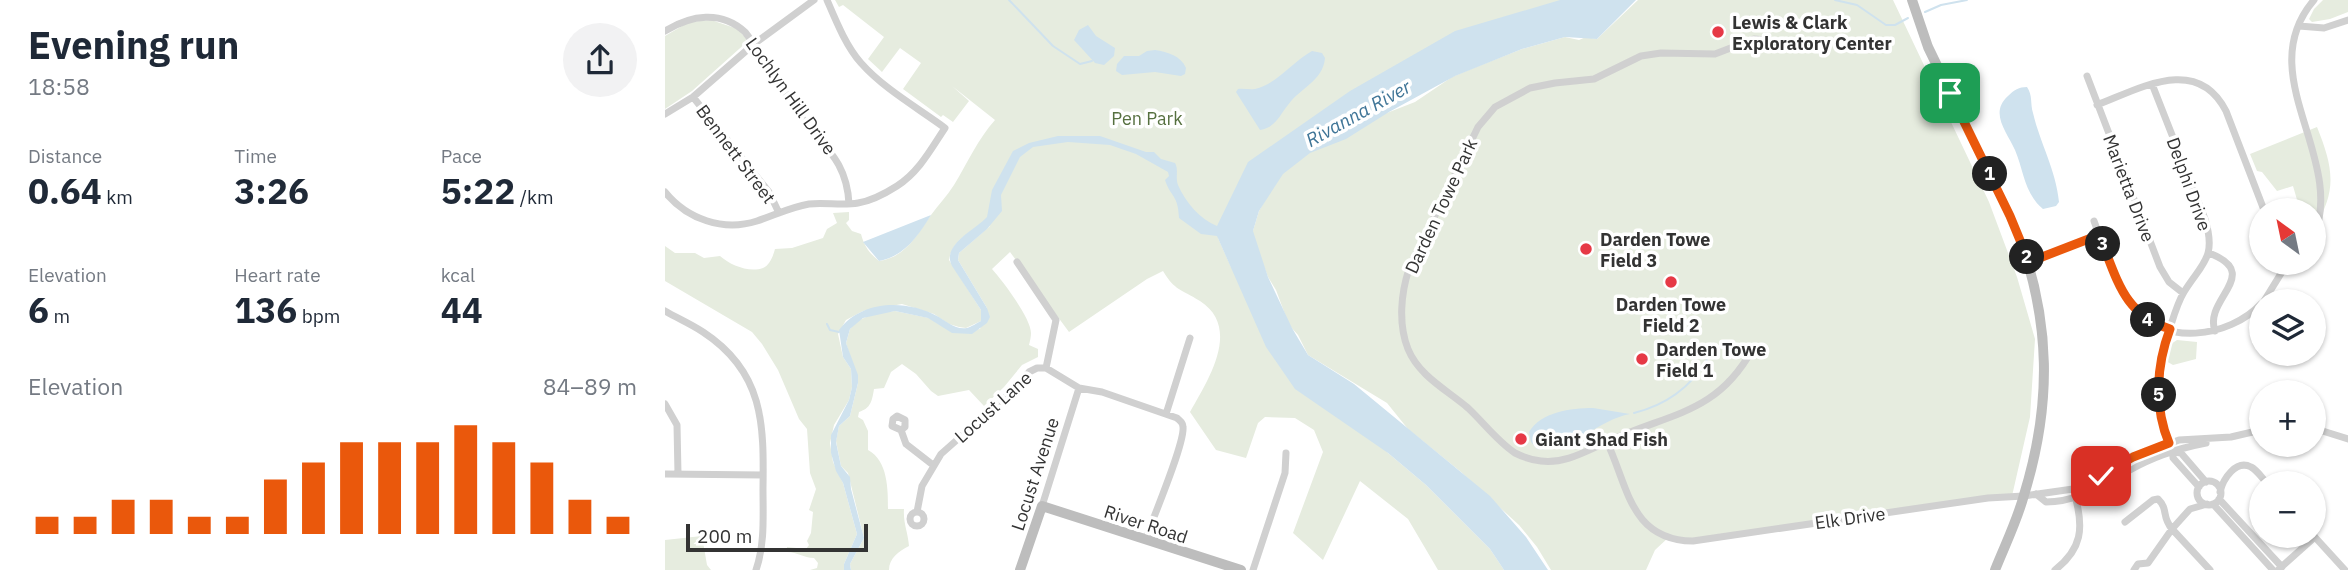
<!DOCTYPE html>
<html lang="en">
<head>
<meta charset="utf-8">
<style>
	:root { --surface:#fff; --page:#f2f2f3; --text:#1f2937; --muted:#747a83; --accent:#ea580c }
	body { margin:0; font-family:"IBM Plex Sans",sans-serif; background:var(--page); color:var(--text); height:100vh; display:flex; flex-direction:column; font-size:26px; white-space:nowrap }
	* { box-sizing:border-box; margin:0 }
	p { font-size:23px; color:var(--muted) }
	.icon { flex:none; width:38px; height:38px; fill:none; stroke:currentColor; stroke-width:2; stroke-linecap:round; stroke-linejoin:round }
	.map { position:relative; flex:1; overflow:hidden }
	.sheet { display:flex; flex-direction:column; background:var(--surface); width:665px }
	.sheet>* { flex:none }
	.needle { width:46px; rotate:327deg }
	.tools { position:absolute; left:1584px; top:198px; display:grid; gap:14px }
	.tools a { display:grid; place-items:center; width:77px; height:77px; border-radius:50%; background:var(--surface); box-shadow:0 2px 5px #0004; font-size:35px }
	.scale { position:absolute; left:21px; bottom:18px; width:182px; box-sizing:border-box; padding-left:7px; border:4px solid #333; border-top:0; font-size:19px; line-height:24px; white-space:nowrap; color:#333; -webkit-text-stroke:5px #fff; paint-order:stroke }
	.pin { position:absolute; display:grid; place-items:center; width:60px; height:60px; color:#fff; margin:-30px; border-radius:14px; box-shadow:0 4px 10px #0006 }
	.km { position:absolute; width:35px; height:35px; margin:-18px; border-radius:50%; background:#222; color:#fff; font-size:19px; line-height:35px; text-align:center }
	.round { display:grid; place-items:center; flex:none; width:74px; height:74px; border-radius:37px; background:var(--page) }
	.overview { display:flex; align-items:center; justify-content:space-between; height:119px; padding:0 28px }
	h1 { font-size:38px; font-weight:800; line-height:52px }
	.stats { display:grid; grid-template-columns:repeat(3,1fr); gap:10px; height:119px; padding:7px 28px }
	.stats div { display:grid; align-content:center }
	.stats b { font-size:35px; font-weight:800 }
	.stats small { font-size:19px; font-weight:400 }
	.stats p { font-size:19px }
	.chart { height:196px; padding:14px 28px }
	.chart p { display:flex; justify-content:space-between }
	.chart svg { width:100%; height:126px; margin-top:7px; stroke:var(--accent); stroke-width:6 }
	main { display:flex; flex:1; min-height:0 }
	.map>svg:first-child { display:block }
</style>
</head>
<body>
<main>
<section class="sheet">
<div class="overview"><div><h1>Evening run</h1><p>18:58</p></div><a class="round"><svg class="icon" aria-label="share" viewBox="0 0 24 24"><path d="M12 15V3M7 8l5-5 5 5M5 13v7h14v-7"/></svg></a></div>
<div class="stats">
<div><p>Distance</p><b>0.64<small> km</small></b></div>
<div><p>Time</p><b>3:26</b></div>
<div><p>Pace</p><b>5:22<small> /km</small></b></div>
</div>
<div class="stats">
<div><p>Elevation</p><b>6<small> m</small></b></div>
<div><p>Heart rate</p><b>136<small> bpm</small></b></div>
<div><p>kcal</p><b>44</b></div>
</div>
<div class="chart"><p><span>Elevation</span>84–89 m</p>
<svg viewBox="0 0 160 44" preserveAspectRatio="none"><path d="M5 44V38M15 44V38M25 44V32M35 44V32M45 44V38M55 44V38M65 44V25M75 44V19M85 44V12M95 44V12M105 44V12M115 44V6M125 44V12M135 44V19M145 44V32M155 44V38"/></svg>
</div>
</section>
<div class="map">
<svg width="1683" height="570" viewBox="0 0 1683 570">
	<rect width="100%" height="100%" fill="#fff"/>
	<path fill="#e6ecdf" d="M170 0H931L592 162 553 238 566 267 723 453 761 485 825 549 839 570H773L743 519 695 481 658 560 628 533 658 452 649 430 630 418 600 417 593 423 581 458 551 450 525 412C543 380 577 328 535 301 516 289 510 291 498 271L482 279 404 332 345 252 327 269C337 280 366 318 366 333 366 337 365 341 364 345L373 349V357L357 365 339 387 319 406 304 390 273 396 266 391 251 374 237 364 226 372 219 388 209 389C207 401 206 408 194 412L193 417 198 420 203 431V450C223 461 223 489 223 509H239C238 523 243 532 244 546 234 551 224 558 224 570H186L185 564 199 538 183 473 176 466 171 441 174 426 185 416 193 383 181 343 185 329 192 321 208 314 230 311 264 318 287 332 315 329 322 308 293 260 294 253 325 226C306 228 287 241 284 260L316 310V321L301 328 294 327 284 324 269 314 237 304 198 311 181 320 173 334 178 357 186 369 187 387 184 400 169 425 165 443 168 462 178 483 192 534 179 564V570H145L152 568 153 563 149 558C138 558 133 552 122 552V547L141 549 144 545 142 541 146 533 148 512 144 510 151 489 145 473 142 429 134 419 113 370 97 344 87 332 0 281V246L10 253H30L39 258 55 256C65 265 84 273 98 268 105 265 108 256 110 249L127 248 158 238 162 229 172 223 168 213 184 212V220L181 223 187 231 196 234C199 246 205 254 214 261 241 257 251 236 266 215 273 205 282 196 289 185 303 162 313 139 330 120L287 86 304 101 288 122 278 115 276 117 238 89 256 63 235 48 217 72 203 59 219 37 178 5 174 7Z
		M973 0H1228L1324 202 1352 277 1370 339 1365 417 1347 496 1033 542 1004 537 990 550 981 570H886L872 547 854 525 796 472 743 429 722 403 643 355 633 335 624 325 611 290 603 277 587 234 594 211 621 164 714 116 750 102 787 77 806 69 857 49 900 37 914 40 921 37 932 39Z
		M1658 0H1683V12L1665 19 1647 22 1644 19 1649 9Z
		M46 20 73 29 83 41 27 91 0 109V36L24 22Z
		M1652 127C1668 167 1673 190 1649 228L1648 210H1635L1628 186 1612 191 1597 172 1592 171 1585 154Z
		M1512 340 1532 342 1531 359 1508 365 1501 361 1506 344Z
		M37 536 42 565 46 570H0V540Z"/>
	<path fill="#cfe2ee" d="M895 0H971L932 39 900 37 857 49 790 76 724 112 681 139 645 153 618 174 594 211 588 231 603 277 627 328 643 355 689 384 825 496 861 537 883 570H839L825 549 761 485 723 453 630 389 601 347 552 236 536 234 514 218C513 194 506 198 500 180L504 176 503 172 471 154 445 145 403 142 368 147 355 157 336 195 337 211 322 229 294 253 293 260 322 308 325 317 322 323 307 334 287 333 263 318 230 311 198 318 185 329 181 343 193 375V383L185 416 174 426 171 442 176 466 185 477 186 489 199 538 185 564 186 570H179V564L192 534 178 483 171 471 166 453V435L184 400 187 387 186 369 178 357 174 330C196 300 241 299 272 316 281 321 290 330 302 328 306 327 312 323 316 321V310L287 266C276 245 310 230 322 217L327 190 348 151 364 143 393 136H435L481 152H489L496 159 510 163C514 170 510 177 513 185 521 203 535 219 552 226L583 162 685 91 790 31Z
		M423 25 431 36 450 48 449 56 439 65 430 63 409 40 414 30Z
		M490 50C503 52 516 56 521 68L520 74 516 76 490 72 457 75 451 71 452 64 459 56H474L482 51Z
		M647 51 657 53 660 58C658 81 635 88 623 105 614 116 611 127 595 130L571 92 573 89C579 88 584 90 590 89 612 84 627 62 647 51Z
		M1362 87C1368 96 1365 103 1368 113 1375 143 1391 170 1394 202L1391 206 1378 209C1359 193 1359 171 1350 150 1342 132 1324 113 1343 96 1349 90 1354 87 1362 87Z
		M266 215C253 236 240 256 214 261L198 242Z
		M928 408 965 414C932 420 906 453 872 449L866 442 864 432C876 412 906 408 928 408Z"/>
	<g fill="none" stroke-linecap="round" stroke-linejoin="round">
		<path stroke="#cfe2ee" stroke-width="2" d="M344 0 388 46 415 64 427 61
			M1170 0 1192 5 1221 25H1230L1243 18
			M1260 12 1276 5 1302 0
			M162 324 165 330 174 332
			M969 413C1001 405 1025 388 1042 360"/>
		<path stroke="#d0d0d0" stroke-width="7" d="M1634 26 1659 28 1683 20
			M0 31C26 15 56 10 80 32 100 58 116 88 135 115 159 147 182 161 184 204
			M1101 40 1089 39 1050 54 996 53 976 56 929 79 890 83 865 88 830 107 813 127 744 269C736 293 733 324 743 349 754 376 782 390 803 408 819 423 832 441 850 453 858 457 867 460 876 461 900 464 921 451 942 442 963 486 965 540 1028 541L1323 498 1359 496 1408 489 1425 482 1469 457 1514 440 1566 437 1596 430
			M1422 76 1495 267 1504 282 1518 293
			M1487 84 1540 219C1552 258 1537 263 1519 292 1511 305 1507 323 1502 337 1492 366 1491 399 1499 428 1501 439 1509 448 1508 458L1534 487
			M28 97 104 192 114 213
			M1432 105C1474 89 1532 54 1561 111L1599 210
			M0 114 28 97 89 44 149 0
			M0 192C22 219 58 232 92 221 110 215 126 207 144 204 160 202 177 206 193 203 206 201 221 193 232 186 254 172 266 149 280 128 253 108 219 89 196 63 181 46 171 21 162 0
			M1429 221C1438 245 1451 286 1466 306 1497 347 1564 338 1596 304
			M1648 239C1683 158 1585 75 1649 0
			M1544 253C1599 274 1538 299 1550 331
			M352 262 391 320 381 368
			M1364 262 1434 235
			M1599 301 1623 262
			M0 311C12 318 26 324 38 332 99 372 99 424 98 489 98 516 100 544 91 570
			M0 404 12 425 13 474
			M501 414 525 338
			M1648 428 1683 439
			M236 430 227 426 228 419 232 416 240 420V427L236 430 241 444 268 465
			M942 442C1003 413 1051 415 1087 350
			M1509 452 1516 453 1541 482
			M0 474 98 475
			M1532 493a12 12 0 1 1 24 0a12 12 0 1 1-24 0Z
			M1555 492C1558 479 1571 459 1586 467 1592 470 1597 478 1602 483
			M1371 494 1381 502C1413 502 1436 485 1463 471 1487 457 1515 448 1541 443
			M1554 499 1617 567
			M1542 504 1525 509 1507 529 1545 570
			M1548 504 1608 570
			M377 506 414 388
			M252 512 257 486 276 454 345 393 364 372 372 368H381L414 388 437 392 512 418C515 421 518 422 518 427 520 443 487 521 480 540
			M245 519a7 7 0 1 1 14 0a7 7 0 1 1-14 0Z
			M1460 522 1488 500 1493 499C1504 510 1496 516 1507 529L1483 563 1473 564 1469 570
			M1648 535 1680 570
			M1614 569 1650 537
			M588 570 620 473 621 453
			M1390 570C1417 549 1419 528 1410 496"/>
		<path stroke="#bdbdbd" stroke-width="10" d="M1247 0 1263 47 1353 233C1386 322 1387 404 1359 495 1352 521 1340 545 1330 570
			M355 570 377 506 576 570"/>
	</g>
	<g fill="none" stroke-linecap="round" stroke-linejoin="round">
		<defs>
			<path id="route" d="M1285 93 1345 216 1364 262 1434 235C1452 277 1457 314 1505 329 1491 366 1489 407 1504 443L1468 457 1436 476"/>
		</defs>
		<use href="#route" stroke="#fff" stroke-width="14"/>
		<use href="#route" stroke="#ea580c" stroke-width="9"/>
	</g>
	<g fill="#e63946" stroke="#fff" stroke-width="2.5">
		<circle cx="1053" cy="32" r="7"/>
		<circle cx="921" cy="249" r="7"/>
		<circle cx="1006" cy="282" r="7"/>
		<circle cx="977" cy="359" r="7"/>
		<circle cx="856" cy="439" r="7"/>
	</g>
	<g text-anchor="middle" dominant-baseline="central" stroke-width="7" stroke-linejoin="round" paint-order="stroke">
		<g font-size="18" font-weight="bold" fill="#333" stroke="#fff" text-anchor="start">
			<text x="1067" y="22">Lewis &amp; Clark<tspan x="1067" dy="21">Exploratory Center</tspan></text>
			<text x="935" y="239">Darden Towe<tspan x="935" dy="21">Field 3</tspan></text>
			<text x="1006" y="304" text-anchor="middle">Darden Towe<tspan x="1006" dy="21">Field 2</tspan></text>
			<text x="991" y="349">Darden Towe<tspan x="991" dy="21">Field 1</tspan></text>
			<text x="870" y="439">Giant Shad Fish</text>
		</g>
		<g font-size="18" fill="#333" stroke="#fff">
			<text transform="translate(126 96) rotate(54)">Lochlyn Hill Drive</text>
			<text transform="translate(71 154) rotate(53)">Bennett Street</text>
			<text transform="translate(1524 184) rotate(70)">Delphi Drive</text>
			<text transform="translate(1464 188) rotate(69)">Marietta Drive</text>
			<text transform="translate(776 206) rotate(-65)">Darden Towe Park</text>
			<text transform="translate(328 407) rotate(-42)">Locust Lane</text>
			<text transform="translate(370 474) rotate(-72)">Locust Avenue</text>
			<text transform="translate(1185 518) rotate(-8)">Elk Drive</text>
			<text transform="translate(481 524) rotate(18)">River Road</text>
		</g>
		<g font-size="18" fill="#56703f" stroke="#fff">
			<text x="482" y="118">Pen Park</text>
		</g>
		<g font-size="19" font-style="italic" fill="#3f7597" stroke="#fff">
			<text transform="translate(693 113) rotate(-29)">Rivanna River</text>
		</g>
	</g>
</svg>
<div class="tools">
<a><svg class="needle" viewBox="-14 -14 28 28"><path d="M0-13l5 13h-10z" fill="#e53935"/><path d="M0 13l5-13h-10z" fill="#747a83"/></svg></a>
<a><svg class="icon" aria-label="layers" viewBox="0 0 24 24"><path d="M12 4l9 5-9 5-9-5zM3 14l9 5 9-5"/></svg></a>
<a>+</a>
<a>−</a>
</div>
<div class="scale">200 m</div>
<div class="pin" style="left:1285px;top:93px;background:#1e9e55"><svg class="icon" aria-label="arrive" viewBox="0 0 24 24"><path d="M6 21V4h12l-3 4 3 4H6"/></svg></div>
<div class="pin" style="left:1436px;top:476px;background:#d93025"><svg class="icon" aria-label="check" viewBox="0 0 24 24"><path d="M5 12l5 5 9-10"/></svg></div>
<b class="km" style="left:1325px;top:174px">1</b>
<b class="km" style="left:1362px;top:257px">2</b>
<b class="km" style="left:1438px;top:244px">3</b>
<b class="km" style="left:1483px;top:320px">4</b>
<b class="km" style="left:1494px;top:395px">5</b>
</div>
</main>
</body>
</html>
